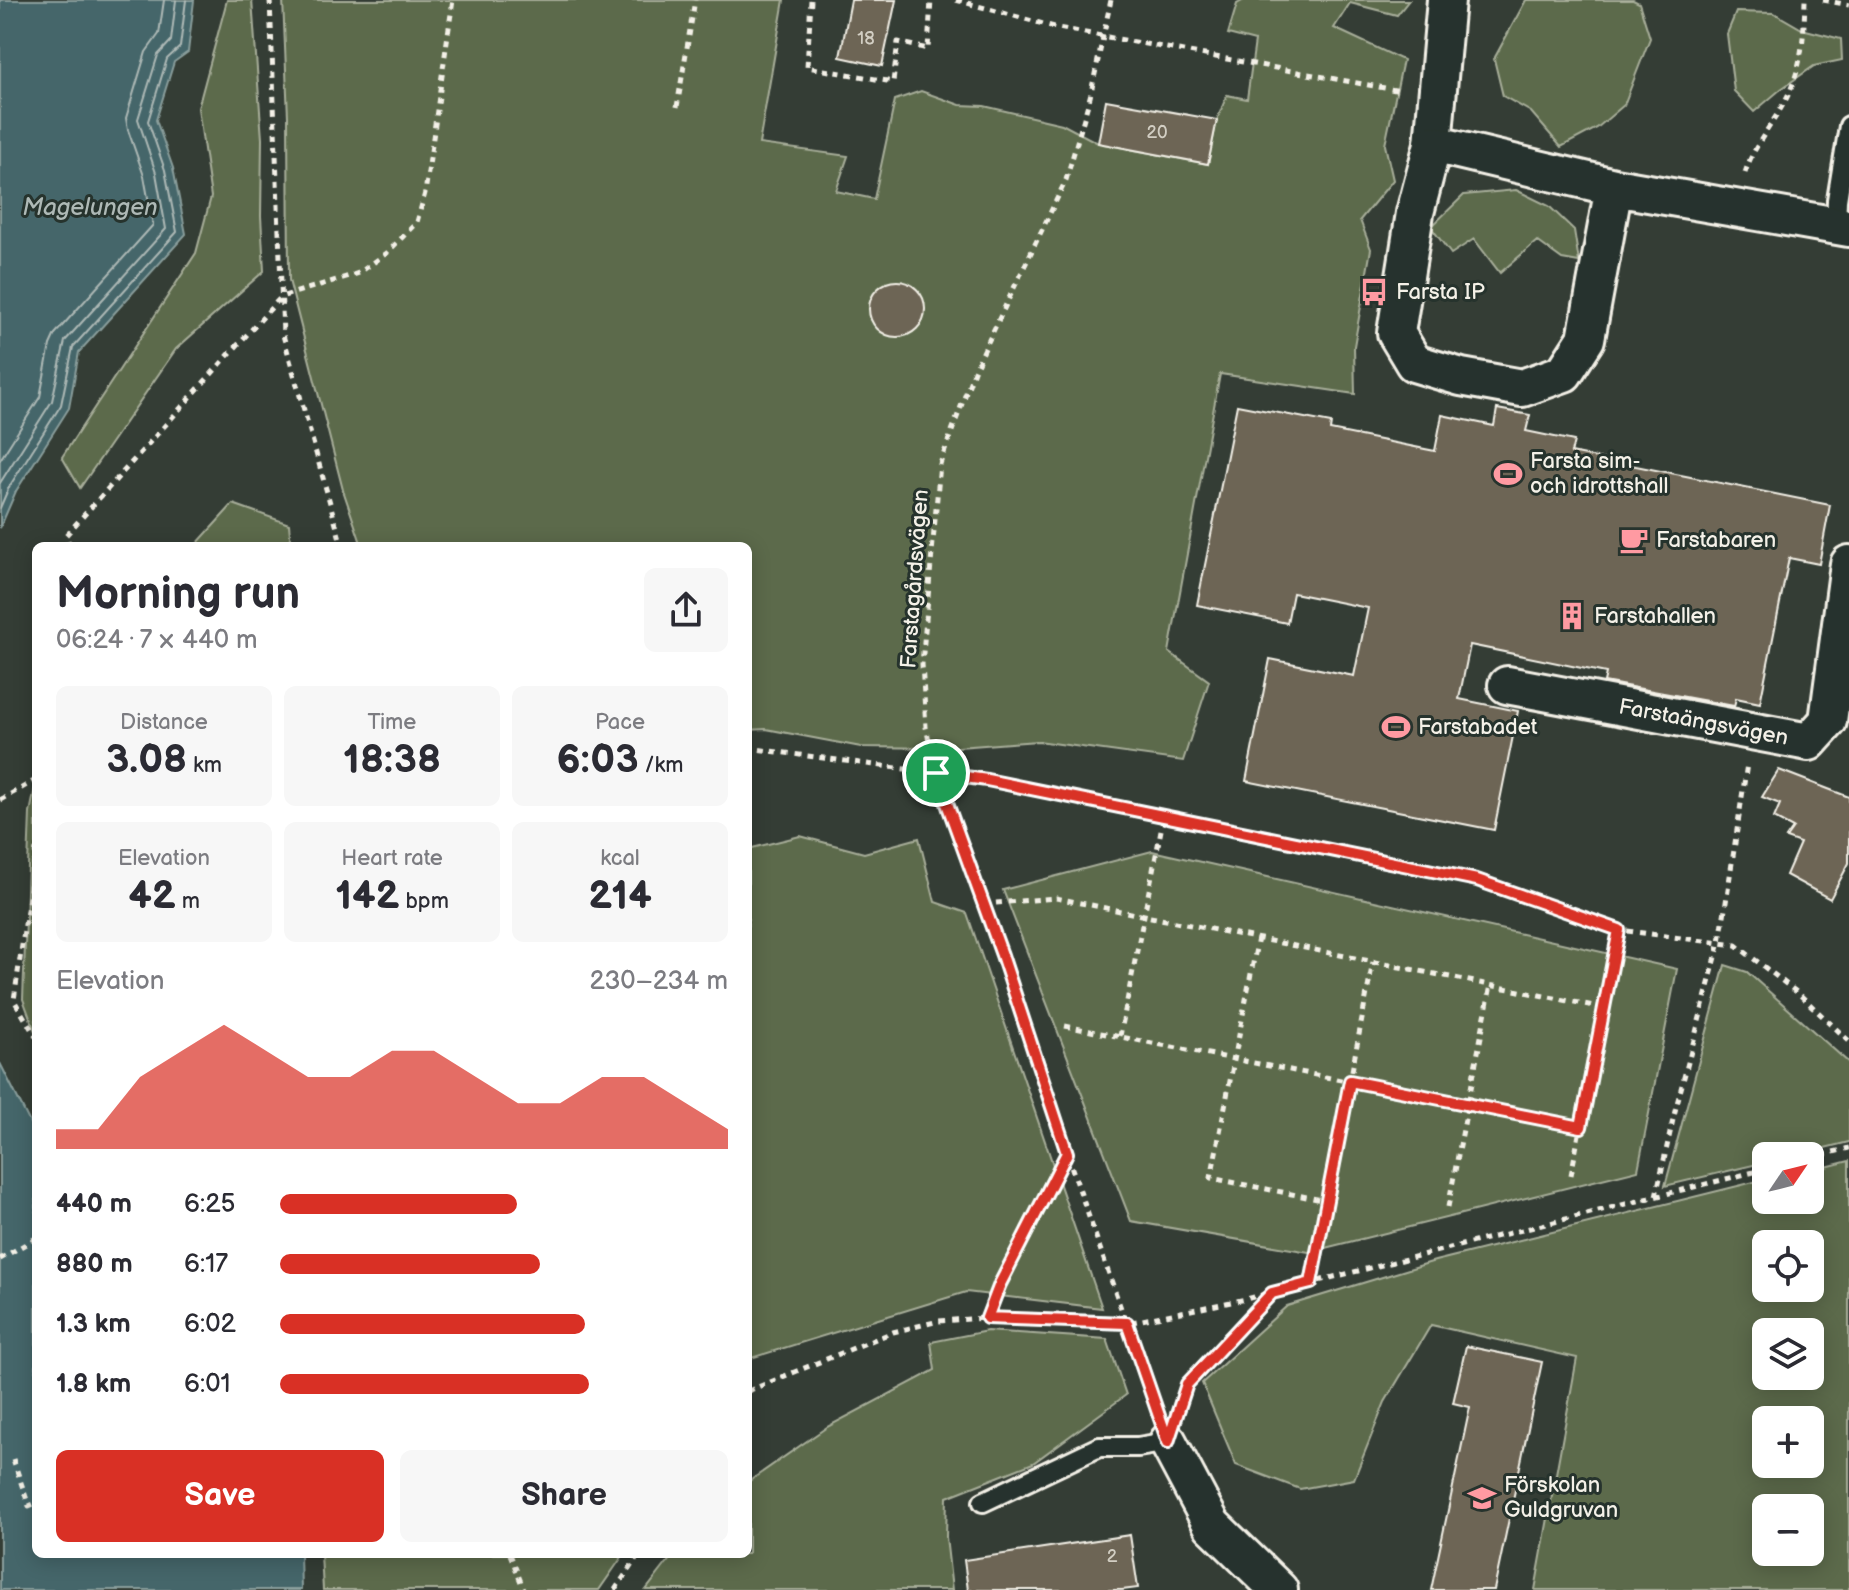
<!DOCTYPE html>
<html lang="en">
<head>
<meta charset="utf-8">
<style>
	:root { --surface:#fff; --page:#f7f7f7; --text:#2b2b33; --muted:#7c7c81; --accent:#d93025 }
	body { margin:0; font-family:"Balsamiq Sans",sans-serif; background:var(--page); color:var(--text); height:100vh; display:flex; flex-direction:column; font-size:30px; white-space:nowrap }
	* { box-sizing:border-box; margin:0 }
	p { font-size:26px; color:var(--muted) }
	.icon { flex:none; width:44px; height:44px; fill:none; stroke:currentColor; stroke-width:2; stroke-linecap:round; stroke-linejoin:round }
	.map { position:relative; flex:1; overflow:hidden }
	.drawer { position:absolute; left:32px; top:542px; width:720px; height:1016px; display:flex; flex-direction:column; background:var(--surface); border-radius:12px; box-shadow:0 4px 20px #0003 }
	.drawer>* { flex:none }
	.needle { width:52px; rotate:55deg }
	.tools { position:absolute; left:1752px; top:1142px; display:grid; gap:16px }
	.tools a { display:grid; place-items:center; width:72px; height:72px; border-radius:12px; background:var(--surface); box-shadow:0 4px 20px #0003; font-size:40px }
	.pin { position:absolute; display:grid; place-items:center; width:68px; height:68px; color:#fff; margin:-34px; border:4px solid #fff; border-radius:50%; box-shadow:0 2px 8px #0007 }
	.round { display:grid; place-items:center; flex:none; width:84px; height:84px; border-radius:12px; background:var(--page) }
	.head { display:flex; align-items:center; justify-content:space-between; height:136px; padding:0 24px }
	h1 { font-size:44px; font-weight:700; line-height:60px }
	.stats { display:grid; grid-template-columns:repeat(3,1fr); gap:12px; height:136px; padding:8px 24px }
	.stats div { display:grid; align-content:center; border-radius:12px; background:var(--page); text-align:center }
	.stats b { font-size:40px; font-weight:700 }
	.stats small { font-size:22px; font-weight:400 }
	.stats p { font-size:22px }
	.chart { height:224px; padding:16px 24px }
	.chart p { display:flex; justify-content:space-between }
	.chart svg { width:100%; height:144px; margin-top:8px; fill:var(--accent); opacity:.7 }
	.button { display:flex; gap:16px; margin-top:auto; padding:16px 24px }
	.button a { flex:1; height:92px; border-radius:12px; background:var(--accent); color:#fff; font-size:32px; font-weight:700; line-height:92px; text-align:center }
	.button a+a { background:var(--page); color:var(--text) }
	ul { padding:0 24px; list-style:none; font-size:26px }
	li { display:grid; grid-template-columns:128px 96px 1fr; align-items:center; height:60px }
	li i { height:20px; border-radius:10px; background:var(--accent) }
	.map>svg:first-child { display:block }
</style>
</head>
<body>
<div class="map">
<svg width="1849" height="1590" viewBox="0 0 1849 1590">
	<rect width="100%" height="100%" fill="#343d35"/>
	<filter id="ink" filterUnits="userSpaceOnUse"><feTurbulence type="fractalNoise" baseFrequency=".0125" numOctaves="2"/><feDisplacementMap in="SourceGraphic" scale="16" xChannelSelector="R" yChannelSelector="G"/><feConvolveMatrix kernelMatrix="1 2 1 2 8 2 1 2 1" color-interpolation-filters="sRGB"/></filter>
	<g filter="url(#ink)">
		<path fill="#5c6b4c" stroke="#a8ae9a" stroke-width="2" fill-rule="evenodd" d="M227 0H252L262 139 261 216 264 271 176 349 80 488 62 457 196 253 211 197 198 108Z
			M283 0H784L759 144 848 156 836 191 874 199 895 100 921 91 960 105 984 106 1062 124 1098 143 1208 164 1217 120 1227 95 1247 99 1255 41 1228 34 1237 4 1244 0H1409L1397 15 1350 3 1334 28 1403 60 1385 145 1393 180 1360 220 1371 249 1354 346 1355 394 1220 374 1169 652 1209 681 1183 761 1038 741 945 748 861 747 766 729 748 730V546H362L343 490 289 280 288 117Z
			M1526 0H1633L1639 3 1650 38 1624 105 1597 128 1561 147 1531 112 1503 96 1494 59Z
			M1736 12 1774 13 1802 29 1841 39 1842 60 1814 66 1781 89 1754 112 1734 91 1727 34Z
			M1516 190 1549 206 1574 230 1579 262 1562 259 1537 241 1500 273 1474 239 1451 254 1431 227 1464 195Z
			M233 504 289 524 291 546H195Z
			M36 783V1034L23 999 30 813Z
			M800 836 864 853 919 838 935 902 967 913 1102 1308 966 1292 748 1359V849Z
			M1152 851 1677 969 1638 1170 1309 1252 1131 1221 1003 890Z
			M1725 965 1747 972 1849 1063V1142L1792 1156H1766V1162L1665 1186Z
			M1849 1161V1590H1535L1577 1358 1431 1325 1385 1402 1354 1479 1300 1489 1236 1465 1202 1383 1287 1306 1435 1261 1766 1179V1200H1810V1171ZM1766 1244H1810V1288H1766ZM1766 1332H1810V1376H1766ZM1766 1420H1810V1464H1766ZM1766 1508H1810V1552H1766Z
			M987 1331 1107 1339 1126 1395 1033 1463 947 1497 946 1537 952 1590H646L674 1554H748V1482L827 1427 935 1370 931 1342Z
			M321 1554H624L599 1590H323Z"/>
		<path fill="#44666a" stroke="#8a9e9c" stroke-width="2" d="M0 0H194L188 52 174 62 156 120 173 168 186 234 79 352 69 408 16 491 0 528Z
			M0 1063 32 1127 36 1130V1554H300L301 1590H0Z"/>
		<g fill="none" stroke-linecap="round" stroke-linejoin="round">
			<path stroke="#aeb9b6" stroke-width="2" d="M0 460 40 397 50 345 55 334 153 225 144 176 128 130 126 118 146 52 159 34 164 0
				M0 483 52 401 65 341 166 229 156 173 138 119 158 55 171 41 176 0
				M0 508 9 487 61 405 73 347 177 232 165 170 148 121 167 59 180 47 186 0"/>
		</g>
		<path fill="#6d6555" stroke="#f4f1e8" stroke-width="2" d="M851 0H896L882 66 840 57Z
			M1106 100 1217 120 1208 164 1098 143Z
			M869 309a28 28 0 1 1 56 0a28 28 0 1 1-56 0Z
			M1237 405 1331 423 1330 430 1435 451 1442 415 1494 426 1497 409 1530 415 1526 431 1574 441 1571 453 1830 505 1819 564 1789 558 1760 703 1736 698 1734 706 1604 682 1606 673 1470 645 1459 699 1518 711 1494 830 1246 781 1270 659 1354 676 1368 608 1293 593 1287 623 1197 605Z
			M1779 770 1849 797V863L1830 899 1786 875 1800 843 1786 838 1793 828 1774 818 1780 804 1762 797Z
			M1466 1346 1542 1362 1494 1590H1431L1470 1407 1453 1403Z
			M1130 1535 1138 1588 1122 1590H968L964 1560Z"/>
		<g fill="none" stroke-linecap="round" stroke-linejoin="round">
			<defs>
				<path id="service" d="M1836 226 1837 200 1849 126
					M983 1502 1099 1447H1138L1168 1442"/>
				<g id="minor">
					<path d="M1433 144 1446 0"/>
					<path d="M1614 187 1586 339 1564 373 1522 388 1461 377 1414 363 1396 333 1415 213 1433 144 1614 187 1849 228"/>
					<path id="s1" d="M1507 685 1809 742 1828 721 1849 564"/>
					<path d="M1168 1442 1212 1525 1279 1590"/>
				</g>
			</defs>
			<use href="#service" stroke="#f4f1e8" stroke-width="24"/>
			<use href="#minor" stroke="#f4f1e8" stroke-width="42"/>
			<path stroke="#f4f1e8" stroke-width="5" stroke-dasharray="6 6" stroke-linecap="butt" d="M270 0 283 335 342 546
				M811 0 807 67 893 82 898 42 928 49 931 0
				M956 0 1058 28 1401 91
				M1111 0 1090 97 1066 180 974 371 940 464 922 664 926 727 936 773 1002 955 1069 1160 1157 1411
				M1823 0 1849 5
				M677 107 695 0
				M1745 173C1754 143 1777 120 1790 91 1803 61 1804 32 1805 0
				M70 546 66 535 281 297 359 273 387 253 417 222 425 193 453 0
				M748 748 987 780 1246 831 1477 880 1619 930 1736 945 1799 994 1849 1041
				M0 800 36 780
				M36 849 14 1000 36 1037
				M984 904 1056 898 1604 1008
				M1258 938 1211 1178 1327 1201
				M1065 1026 1581 1127
				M1120 1036 1164 815
				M1810 1158 1849 1148
				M1571 1175 1619 930
				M1656 1196 1674 1115 1720 942 1747 764
				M1448 1207 1491 985
				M0 1259 36 1238
				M1311 1283 1373 962
				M987 1318 1000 1284 1067 1153
				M748 1391 893 1332 939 1321 987 1318 1127 1323 1246 1299 1766 1169
				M1178 1410 1187 1384 1270 1294
				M13 1459 29 1506 36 1503
				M510 1554 524 1590
				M615 1590 639 1554"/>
			<use href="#service" stroke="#26332d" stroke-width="18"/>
			<use href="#minor" stroke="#26332d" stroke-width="36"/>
		</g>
	</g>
	<g fill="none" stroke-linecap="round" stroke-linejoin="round" filter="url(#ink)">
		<defs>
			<path id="route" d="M936 773 987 780 1477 880 1619 930 1581 1127 1350 1081 1311 1283 1272 1293 1187 1384 1168 1442 1127 1323 987 1318 1000 1284 1067 1153 1002 955Z"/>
		</defs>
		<use href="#route" stroke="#fff" stroke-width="16"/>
		<use href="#route" stroke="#d93025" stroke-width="10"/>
	</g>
	<defs>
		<symbol id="bus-bare" viewBox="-9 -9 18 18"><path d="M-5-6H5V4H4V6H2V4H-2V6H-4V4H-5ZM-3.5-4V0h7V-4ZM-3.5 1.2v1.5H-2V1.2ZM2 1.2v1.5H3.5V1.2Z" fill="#ff9aa2" stroke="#26332d" stroke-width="2.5" paint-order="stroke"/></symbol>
		<symbol id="stadium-bare" viewBox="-9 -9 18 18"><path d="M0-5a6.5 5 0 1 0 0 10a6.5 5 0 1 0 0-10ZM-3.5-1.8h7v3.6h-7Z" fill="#ff9aa2" stroke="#26332d" stroke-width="2.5" paint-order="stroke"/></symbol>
		<symbol id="cafe-bare" viewBox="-9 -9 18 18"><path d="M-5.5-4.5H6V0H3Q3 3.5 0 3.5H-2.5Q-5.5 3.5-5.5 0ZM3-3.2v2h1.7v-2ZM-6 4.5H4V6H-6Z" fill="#ff9aa2" stroke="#26332d" stroke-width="2.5" paint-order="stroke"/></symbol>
		<symbol id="building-bare" viewBox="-9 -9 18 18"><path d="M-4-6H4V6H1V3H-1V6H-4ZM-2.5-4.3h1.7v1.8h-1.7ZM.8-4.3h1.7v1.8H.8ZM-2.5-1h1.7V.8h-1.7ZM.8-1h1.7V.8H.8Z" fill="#ff9aa2" stroke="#26332d" stroke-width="2.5" paint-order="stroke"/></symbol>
		<symbol id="school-bare" viewBox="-9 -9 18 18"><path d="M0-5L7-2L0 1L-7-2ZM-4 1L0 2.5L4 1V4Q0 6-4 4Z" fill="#ff9aa2" stroke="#26332d" stroke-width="2.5" paint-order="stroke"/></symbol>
	</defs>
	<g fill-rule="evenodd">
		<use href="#bus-bare" x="1354" y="272" width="40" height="40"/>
		<use href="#stadium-bare" x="1488" y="454" width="40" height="40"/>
		<use href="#cafe-bare" x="1614" y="520" width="40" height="40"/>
		<use href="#building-bare" x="1552" y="596" width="40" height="40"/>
		<use href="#stadium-bare" x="1376" y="707" width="40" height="40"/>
		<use href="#school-bare" x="1462" y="1478" width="40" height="40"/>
	</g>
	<g text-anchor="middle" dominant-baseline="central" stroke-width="6" stroke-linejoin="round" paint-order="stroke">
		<g font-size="18" fill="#d2cec3">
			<text x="866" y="38">18</text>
			<text x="1157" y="132">20</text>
			<text x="1112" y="1556">2</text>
		</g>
		<g font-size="22" fill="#f4f1e8" stroke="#26332d" text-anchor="start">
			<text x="1396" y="292">Farsta IP</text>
			<text x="1530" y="461">Farsta sim-<tspan x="1530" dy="25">och idrottshall</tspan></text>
			<text x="1656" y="540">Farstabaren</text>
			<text x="1594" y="616">Farstahallen</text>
			<text x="1418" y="727">Farstabadet</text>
			<text x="1504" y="1485">Förskolan<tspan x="1504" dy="25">Guldgruvan</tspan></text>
		</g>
		<g font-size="22" fill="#f4f1e8" stroke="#26332d">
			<text transform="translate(915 579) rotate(-86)">Farstagårdsvägen</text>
			<text stroke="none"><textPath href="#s1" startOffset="200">Farstaängsvägen</textPath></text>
		</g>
		<g font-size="24" font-style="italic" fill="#aeb9b6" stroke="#26332d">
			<text x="90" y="207">Magelungen</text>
		</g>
	</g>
</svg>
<div class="tools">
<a><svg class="needle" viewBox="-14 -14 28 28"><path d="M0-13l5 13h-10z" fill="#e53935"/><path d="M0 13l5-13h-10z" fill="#7c7c81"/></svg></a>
<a><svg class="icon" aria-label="locate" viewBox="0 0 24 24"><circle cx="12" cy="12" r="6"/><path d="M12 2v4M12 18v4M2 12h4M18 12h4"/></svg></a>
<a><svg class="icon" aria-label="layers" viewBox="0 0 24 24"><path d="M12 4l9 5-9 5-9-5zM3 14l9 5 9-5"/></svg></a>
<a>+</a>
<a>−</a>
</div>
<div class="pin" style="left:936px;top:773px;background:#1e9e55"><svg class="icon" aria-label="arrive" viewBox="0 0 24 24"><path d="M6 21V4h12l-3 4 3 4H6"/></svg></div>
<section class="drawer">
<div class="head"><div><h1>Morning run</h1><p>06:24 · 7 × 440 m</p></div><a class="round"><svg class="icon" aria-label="share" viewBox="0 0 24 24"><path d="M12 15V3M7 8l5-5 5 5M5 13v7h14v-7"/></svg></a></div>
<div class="stats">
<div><p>Distance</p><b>3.08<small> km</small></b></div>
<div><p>Time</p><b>18:38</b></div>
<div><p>Pace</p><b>6:03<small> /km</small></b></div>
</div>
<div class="stats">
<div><p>Elevation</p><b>42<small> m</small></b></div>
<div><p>Heart rate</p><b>142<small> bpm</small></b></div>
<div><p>kcal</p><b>214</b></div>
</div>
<div class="chart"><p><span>Elevation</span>230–234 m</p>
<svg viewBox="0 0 160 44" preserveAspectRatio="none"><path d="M0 44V38L10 38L20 22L30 14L40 6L50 14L60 22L70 22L80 14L90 14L100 22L110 30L120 30L130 22L140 22L150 30L160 38V44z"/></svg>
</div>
<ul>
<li><b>440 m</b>6:25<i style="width:53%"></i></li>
<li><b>880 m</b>6:17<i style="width:58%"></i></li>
<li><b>1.3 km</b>6:02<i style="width:68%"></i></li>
<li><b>1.8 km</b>6:01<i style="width:69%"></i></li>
</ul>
<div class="button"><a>Save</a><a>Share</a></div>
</section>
</div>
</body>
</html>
